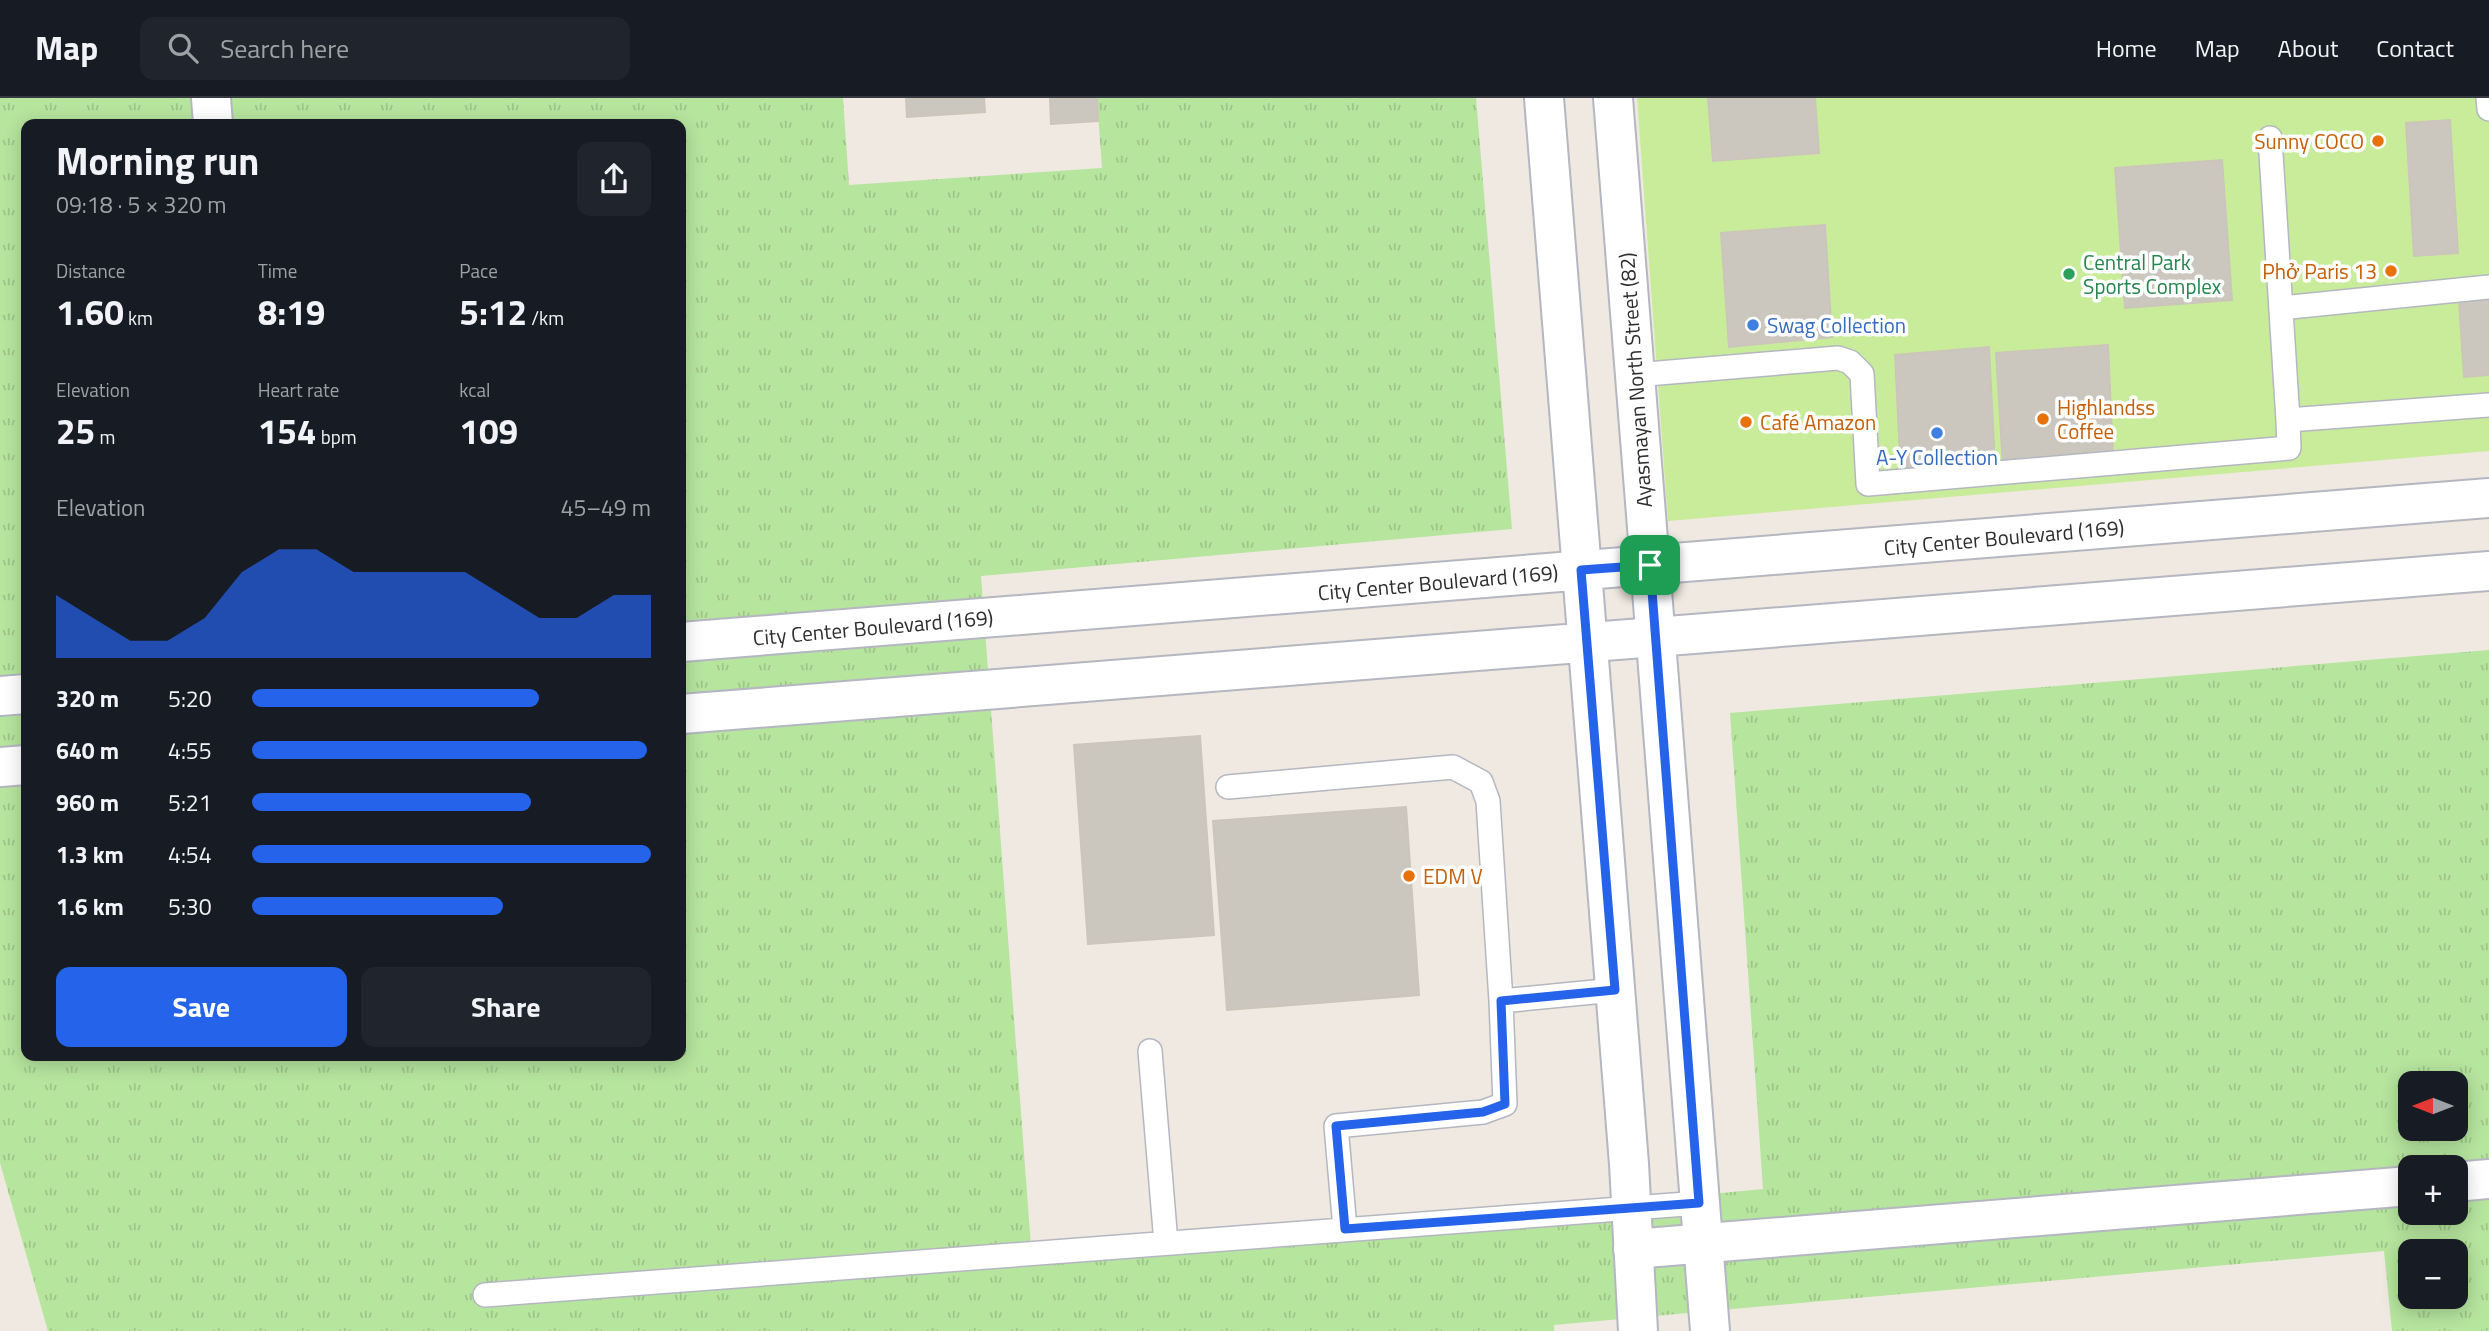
<!DOCTYPE html>
<html lang="en">
<head>
<meta charset="utf-8">
<style>
	:root { --surface:#171b24; --page:#20242c; --text:#f1f3f6; --muted:#9ea1a6; --line:#363941; --accent:#2563eb }
	body { margin:0; font-family:"Titillium Web",sans-serif; background:var(--page); color:var(--text); height:100vh; display:flex; flex-direction:column; font-size:26px; white-space:nowrap }
	* { box-sizing:border-box; margin:0 }
	p { font-size:23px; color:var(--muted) }
	.icon { flex:none; width:38px; height:38px; fill:none; stroke:currentColor; stroke-width:2; stroke-linecap:round; stroke-linejoin:round }
	.map { position:relative; flex:1; overflow:hidden }
	.sheet { position:absolute; left:21px; top:21px; width:665px; height:942px; display:flex; flex-direction:column; background:var(--surface); border-radius:14px; box-shadow:0 4px 18px #0003 }
	.sheet>* { flex:none }
	.needle { width:46px; rotate:270deg }
	.buttons { position:absolute; left:2398px; top:973px; display:grid; gap:14px }
	.buttons a { display:grid; place-items:center; width:70px; height:70px; border-radius:14px; background:var(--surface); box-shadow:0 4px 18px #0003; font-size:35px }
	.pin { position:absolute; display:grid; place-items:center; width:60px; height:60px; color:#fff; margin:-30px; border-radius:14px; box-shadow:0 4px 10px #0006 }
	.round { display:grid; place-items:center; flex:none; width:74px; height:74px; border-radius:14px; background:var(--page) }
	.overview { display:flex; align-items:center; justify-content:space-between; height:119px; padding:0 35px }
	h1 { font-size:38px; font-weight:700; line-height:52px }
	.metrics { display:grid; grid-template-columns:repeat(3,1fr); gap:10px; height:119px; padding:7px 35px }
	.metrics div { display:grid; align-content:center }
	.metrics b { font-size:35px; font-weight:700 }
	.metrics small { font-size:19px; font-weight:400 }
	.metrics p { font-size:19px }
	.chart { height:196px; padding:14px 35px }
	.chart p { display:flex; justify-content:space-between }
	.chart svg { width:100%; height:126px; margin-top:7px; fill:var(--accent); opacity:.7 }
	.button { display:flex; gap:14px; margin-top:auto; padding:14px 35px }
	.button a { flex:1; height:80px; border-radius:14px; background:var(--accent); color:#fff; font-size:28px; font-weight:700; line-height:80px; text-align:center }
	.button a+a { background:var(--page); color:var(--text) }
	ul { padding:0 35px; list-style:none; font-size:23px }
	li { display:grid; grid-template-columns:112px 84px 1fr; align-items:center; height:52px }
	li i { height:18px; border-radius:9px; background:var(--accent) }
	header { display:flex; align-items:center; gap:42px; box-sizing:border-box; height:98px; padding:0 35px; background:var(--surface); border-bottom:2px solid var(--line) }
	header strong { font-size:33px }
	nav { display:flex; gap:38px; margin-inline-start:auto; font-size:24px }
	.search { width:490px; height:63px; background:var(--page); display:flex; align-items:center; gap:18px; box-sizing:border-box; padding:0 24px; border-radius:14px; color:var(--muted); font-size:26px }
	.map>svg:first-child { display:block }
</style>
</head>
<body>
<header>
<strong>Map</strong>
<div class="search"><svg class="icon" aria-label="search" viewBox="0 0 24 24"><circle cx="10" cy="10" r="6"/><path d="M15 15l6 6"/></svg>Search here</div>
<nav><a>Home</a><a>Map</a><a>About</a><a>Contact</a></nav>
</header>
<div class="map">
<svg width="2489" height="1233" viewBox="0 0 2489 1233">
	<defs>
		<pattern id="grass-tufts" width="24" height="20" patternUnits="userSpaceOnUse" patternTransform="scale(1.75)"><rect width="24" height="20" fill="#b6e59e"/><path d="M3 7l-1-3M5 7V3M7 7l1-3M15 17l-1-3M17 17v-4M19 17l1-3" fill="none" stroke="#9dc588"/></pattern>
	</defs>
	<rect width="100%" height="100%" fill="#efe9e1"/>
	<path fill="url(#grass-tufts)" fill-rule="evenodd" d="M0 0H843L849 87 1102 70 1097 0H1476L1512 431 981 478 1032 1162 1763 1091 1730 615 2489 552V1233H2392L2384 1153 1554 1227V1233H48L0 1065ZM26 26H681V957H26ZM2410 985H2455V1031H2410ZM2410 1069H2455V1115H2410ZM2410 1153H2455V1199H2410Z"/>
	<path fill="#c9ec9a" d="M1637 0H2489V353L1668 423Z"/>
	<path fill="#cbc7bf" stroke="#cbc5ba" stroke-width="2" d="M906 0H984L985 14 907 19Z
		M1050 0H1097L1098 23 1051 26Z
		M1708 0H1815L1819 55 1713 63Z
		M2450 22 2458 155 2414 158 2406 25Z
		M2222 62 2232 202 2125 210 2115 70Z
		M1825 127 1832 239 1729 249 1721 135Z
		M2489 200V277L2464 279 2459 203Z
		M2108 247 2113 357 2003 368 1996 255Z
		M1989 249 1995 368 1901 378 1895 257Z
		M1200 638 1214 837 1088 846 1074 647Z
		M1406 709 1419 897 1227 912 1213 723Z"/>
	<g fill="none" stroke-linecap="round" stroke-linejoin="round">
		<defs>
			<path id="lane" d="M2488 0 2489 11
				M2270 40 2288 322 2489 307
				M2281 210 2489 189
				M1635 277 1838 260 1850 264 1862 276 1868 386 2289 350 2288 322
				M1228 689 1453 669 1481 684 1488 703 1501 903 1615 892
				M1150 953 1166 1145
				M1345 1131 1336 1028 1483 1014 1505 1006 1501 903
				M485 1197 1699 1105"/>
			<path id="street" d="M211 0 213 26
				M1544 0 1582 473
				M1613 0 1650 467
				M2455 1084 2489 1081
				M1633 1151 2410 1088"/>
			<path id="secondary" d="M1650 467 1710 1233
				M1582 473 1629 1066 1638 1233
				M681 544 2489 400
				M0 598 26 596
				M681 616 2489 473
				M0 669 26 667"/>
		</defs>
		<use href="#lane" stroke="#b4b7c1" stroke-width="26"/>
		<use href="#street" stroke="#b4b7c1" stroke-width="42"/>
		<use href="#secondary" stroke="#b4b7c1" stroke-width="42"/>
		<use href="#lane" stroke="#fff" stroke-width="23"/>
		<use href="#street" stroke="#fff" stroke-width="38"/>
		<use href="#secondary" stroke="#fff" stroke-width="38"/>
	</g>
	<g fill="none" stroke-linecap="round" stroke-linejoin="round">
		<defs>
			<path id="route" d="M1650 467 1699 1105 1345 1131 1336 1028 1483 1014 1505 1006 1501 903 1615 892 1581 472Z"/>
		</defs>
		<use href="#route" stroke="#fff" stroke-width="14"/>
		<use href="#route" stroke="#2563eb" stroke-width="9"/>
	</g>
	<g fill="#e8710a" stroke="#fff" stroke-width="2.5">
		<circle cx="2378" cy="43" r="7"/>
		<circle cx="2391" cy="173" r="7"/>
		<circle cx="2043" cy="321" r="7"/>
		<circle cx="1746" cy="324" r="7"/>
		<circle cx="1409" cy="778" r="7"/>
	</g>
	<circle fill="#2e9e5b" stroke="#fff" stroke-width="2.5" cx="2069" cy="176" r="7"/>
	<g fill="#3f7fe0" stroke="#fff" stroke-width="2.5">
		<circle cx="1753" cy="227" r="7"/>
		<circle cx="1937" cy="335" r="7"/>
	</g>
	<g text-anchor="middle" dominant-baseline="central" stroke-width="7" stroke-linejoin="round" paint-order="stroke">
		<g font-size="21" fill="#c56008" stroke="#fff" text-anchor="start">
			<text x="2364" y="43" text-anchor="end">Sunny COCO</text>
			<text x="2377" y="173" text-anchor="end">Phở Paris 13</text>
			<text x="2057" y="309">Highlandss<tspan x="2057" dy="24">Coffee</tspan></text>
			<text x="1760" y="324">Café Amazon</text>
			<text x="1423" y="778">EDM V</text>
		</g>
		<g font-size="21" fill="#27864d" stroke="#fff" text-anchor="start">
			<text x="2083" y="164">Central Park<tspan x="2083" dy="24">Sports Complex</tspan></text>
		</g>
		<g font-size="21" fill="#366cbe" stroke="#fff" text-anchor="start">
			<text x="1767" y="227">Swag Collection</text>
			<text x="1937" y="359" text-anchor="middle">A-Y Collection</text>
		</g>
		<g font-size="21" fill="#2e2e2e" stroke="#fff">
			<text transform="translate(1635 282) rotate(-94)">Ayasmayan North Street (82)</text>
			<text transform="translate(2004 439) rotate(-5)">City Center Boulevard (169)</text>
			<text transform="translate(1438 484) rotate(-5)">City Center Boulevard (169)</text>
			<text transform="translate(873 529) rotate(-5)">City Center Boulevard (169)</text>
		</g>
	</g>
</svg>
<div class="buttons">
<a><svg class="needle" viewBox="-14 -14 28 28"><path d="M0-13l5 13h-10z" fill="#e53935"/><path d="M0 13l5-13h-10z" fill="#9ea1a6"/></svg></a>
<a>+</a>
<a>−</a>
</div>
<div class="pin" style="left:1650px;top:467px;background:#1e9e55"><svg class="icon" aria-label="arrive" viewBox="0 0 24 24"><path d="M6 21V4h12l-3 4 3 4H6"/></svg></div>
<section class="sheet">
<div class="overview"><div><h1>Morning run</h1><p>09:18 · 5 × 320 m</p></div><a class="round"><svg class="icon" aria-label="share" viewBox="0 0 24 24"><path d="M12 15V3M7 8l5-5 5 5M5 13v7h14v-7"/></svg></a></div>
<div class="metrics">
<div><p>Distance</p><b>1.60<small> km</small></b></div>
<div><p>Time</p><b>8:19</b></div>
<div><p>Pace</p><b>5:12<small> /km</small></b></div>
</div>
<div class="metrics">
<div><p>Elevation</p><b>25<small> m</small></b></div>
<div><p>Heart rate</p><b>154<small> bpm</small></b></div>
<div><p>kcal</p><b>109</b></div>
</div>
<div class="chart"><p><span>Elevation</span>45–49 m</p>
<svg viewBox="0 0 160 44" preserveAspectRatio="none"><path d="M0 44V22L10 30L20 38L30 38L40 30L50 14L60 6L70 6L80 14L90 14L100 14L110 14L120 22L130 30L140 30L150 22L160 22V44z"/></svg>
</div>
<ul>
<li><b>320 m</b>5:20<i style="width:72%"></i></li>
<li><b>640 m</b>4:55<i style="width:99%"></i></li>
<li><b>960 m</b>5:21<i style="width:70%"></i></li>
<li><b>1.3 km</b>4:54<i style="width:100%"></i></li>
<li><b>1.6 km</b>5:30<i style="width:63%"></i></li>
</ul>
<div class="button"><a>Save</a><a>Share</a></div>
</section>
</div>
</body>
</html>
